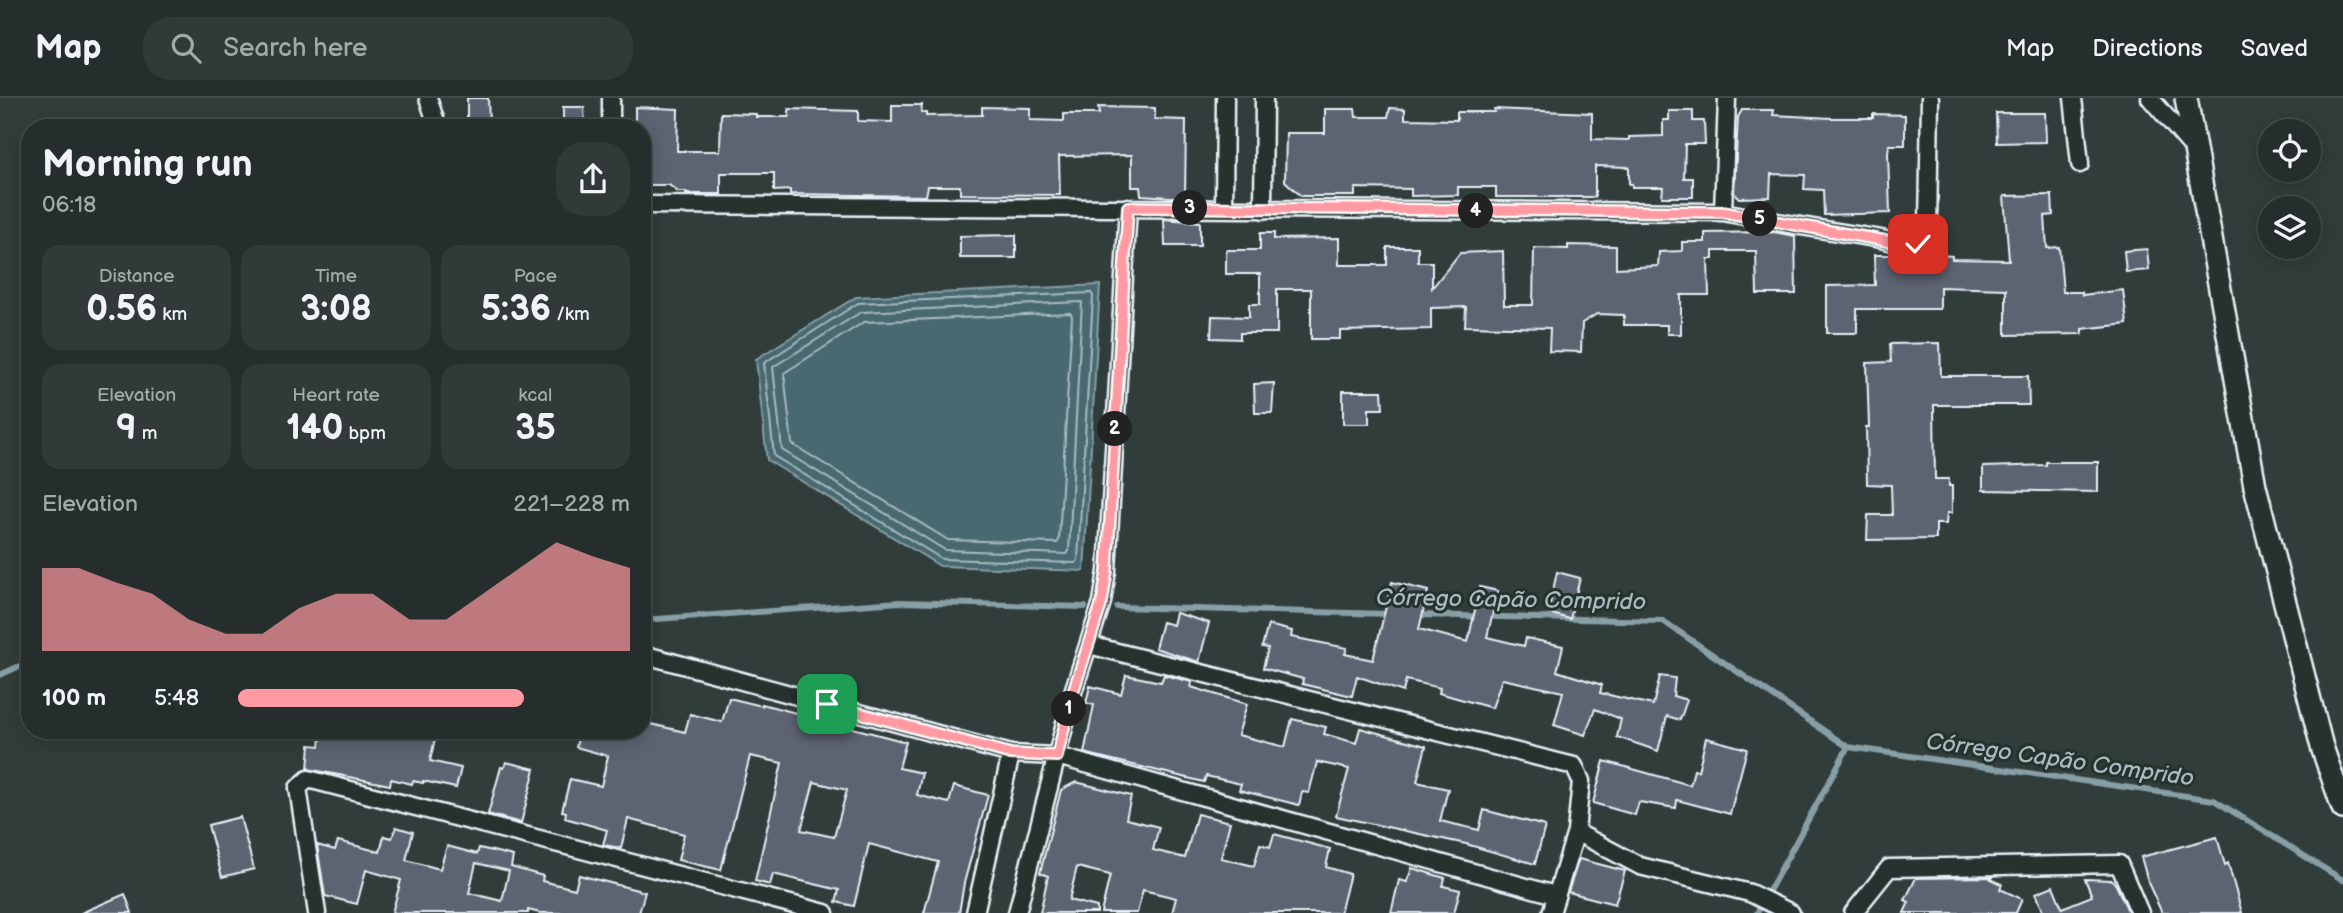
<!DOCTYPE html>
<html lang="en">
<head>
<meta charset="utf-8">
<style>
	:root { --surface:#252e2c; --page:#313a38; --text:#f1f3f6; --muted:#a3a8a9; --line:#424a48; --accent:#ff9aa2 }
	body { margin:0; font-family:"Balsamiq Sans",sans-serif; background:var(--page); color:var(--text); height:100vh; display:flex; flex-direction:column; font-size:26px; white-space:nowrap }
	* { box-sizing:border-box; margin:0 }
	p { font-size:23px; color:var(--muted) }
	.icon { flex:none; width:38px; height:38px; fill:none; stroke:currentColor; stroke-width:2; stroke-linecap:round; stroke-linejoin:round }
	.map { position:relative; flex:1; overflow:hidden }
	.details { position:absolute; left:21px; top:21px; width:630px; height:620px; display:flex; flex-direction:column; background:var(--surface); border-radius:28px; box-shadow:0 4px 18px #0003,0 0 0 2px var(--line) }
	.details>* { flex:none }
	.controls { position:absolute; left:2258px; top:21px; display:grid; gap:14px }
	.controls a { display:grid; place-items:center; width:63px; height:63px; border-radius:50%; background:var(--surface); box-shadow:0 4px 18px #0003,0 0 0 2px var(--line); font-size:35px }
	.pin { position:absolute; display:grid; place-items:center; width:60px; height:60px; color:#fff; margin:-30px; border-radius:14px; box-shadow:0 4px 10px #0006 }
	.km { position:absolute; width:35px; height:35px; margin:-18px; border-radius:50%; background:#222; color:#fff; font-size:19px; line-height:35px; text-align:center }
	.round { display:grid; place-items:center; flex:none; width:74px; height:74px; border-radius:28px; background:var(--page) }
	.overview { display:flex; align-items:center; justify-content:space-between; height:119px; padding:0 21px }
	h1 { font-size:38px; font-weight:700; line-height:52px }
	.stats { display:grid; grid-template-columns:repeat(3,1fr); gap:10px; height:119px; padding:7px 21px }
	.stats div { display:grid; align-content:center; border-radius:18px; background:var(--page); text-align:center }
	.stats b { font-size:35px; font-weight:700 }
	.stats small { font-size:19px; font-weight:400 }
	.stats p { font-size:19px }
	.chart { height:196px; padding:14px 21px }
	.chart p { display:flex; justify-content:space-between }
	.chart svg { width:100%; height:126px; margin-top:7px; fill:var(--accent); opacity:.7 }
	ul { padding:0 21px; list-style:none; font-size:23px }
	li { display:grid; grid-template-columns:112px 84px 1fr; align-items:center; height:52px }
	li i { height:18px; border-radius:9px; background:var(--accent) }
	header { display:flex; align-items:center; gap:42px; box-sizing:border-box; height:98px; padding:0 35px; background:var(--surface); border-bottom:2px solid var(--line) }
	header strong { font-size:33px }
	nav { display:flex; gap:38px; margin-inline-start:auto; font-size:24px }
	.search { width:490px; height:63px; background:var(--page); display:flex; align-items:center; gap:18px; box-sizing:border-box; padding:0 24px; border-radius:28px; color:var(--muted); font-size:26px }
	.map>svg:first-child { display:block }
</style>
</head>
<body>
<header>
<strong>Map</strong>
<div class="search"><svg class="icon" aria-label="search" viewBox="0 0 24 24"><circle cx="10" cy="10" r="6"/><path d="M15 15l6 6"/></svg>Search here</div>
<nav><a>Map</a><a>Directions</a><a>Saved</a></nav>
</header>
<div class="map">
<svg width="2343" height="815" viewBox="0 0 2343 815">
	<rect width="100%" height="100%" fill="#313d3b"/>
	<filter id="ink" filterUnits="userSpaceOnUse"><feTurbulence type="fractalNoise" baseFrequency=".0143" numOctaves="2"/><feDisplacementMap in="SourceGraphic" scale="14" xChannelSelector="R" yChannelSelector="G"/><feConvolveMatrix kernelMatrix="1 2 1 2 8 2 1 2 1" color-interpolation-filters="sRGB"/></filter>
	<g filter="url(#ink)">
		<path fill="#48696f" stroke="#889fa6" stroke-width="2" d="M1100 187 1084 473 940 468 767 362 756 261 856 199Z"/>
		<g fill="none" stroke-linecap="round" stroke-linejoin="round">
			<path stroke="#a8bbc1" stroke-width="2" d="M1091 195 1093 198 1078 462 1076 465 942 461 774 358 764 265 858 205Z
				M1082 204 1069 453 1067 456 945 452 782 352 773 269 861 214Z
				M1070 215 1072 218 1059 442 1057 445 948 442 792 346 784 275 864 224Z"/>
			<path stroke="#889fa6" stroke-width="6" d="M1117 509 1391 516
				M1416 517 1663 523 1848 649 2214 702 2343 782
				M642 522 900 504 1085 509
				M0 577 22 567H30
				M1757 815 1848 649"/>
		</g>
		<path fill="#5d6371" stroke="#e8f1f8" stroke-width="2" fill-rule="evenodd" d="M467 0H488L489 24H467Z
			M892 7H922L921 15H926V18L982 17V9L1030 10V22L1064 23V16H1099L1098 9 1155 10V21L1186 22 1185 100 1141 97 1140 89H1132V57L1059 58 1060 97 960 96V88H928L926 98 790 96V92L774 93V75H721V96H686V94H678L669 87H642V30H635V9L678 11 677 53H720L721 15 756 16V19H789V11L858 13V23L892 24Z
			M563 9H584L585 30H563Z
			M1390 10 1405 11V21L1457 22V14H1494V11L1592 15V41L1629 42V39L1663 38V22H1669V13H1693V23H1704L1705 46H1685L1684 80H1693V99H1662L1663 89H1632V86H1629V69L1595 68V99H1496V89H1458V97L1411 98V91L1355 90V98H1301L1285 83 1286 35H1325V11H1355L1356 19H1388Z
			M1742 12H1774L1773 17 1832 20H1873V16L1905 17V47H1889L1888 55 1890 115 1824 117 1823 92 1804 91 1805 77 1771 76 1770 99 1739 100 1734 95 1738 19Z
			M1996 15H2045L2046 44 1997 45Z
			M2052 97 2053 117 2045 118 2047 150 2059 149 2063 194H2082V197L2123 192 2127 226 2082 231V236L2006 237V191L1940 189V211H1857V235H1827V188L1875 187 1874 157H1940L1952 158V161L2009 162 2004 98Z
			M1164 121 1200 124V148H1165Z
			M1774 134 1795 138 1796 196H1757L1756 153H1713V161H1708L1709 197H1681V236H1667V227H1624V217L1597 216 1582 225 1581 254 1549 253 1550 230 1465 228 1466 209 1431 210V231L1340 233V241H1311V191H1277V235H1240V241L1211 240 1212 218 1249 219V206H1260V176H1226V152H1260V135H1274V141L1339 140V167H1387V149H1418V164H1432V190L1460 155 1503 153 1504 207H1533L1534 150 1568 151V147L1616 148V170L1658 168 1659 154 1682 153V144H1705V135Z
			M1016 137V160H960V138Z
			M2147 151 2149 172 2126 174 2124 153Z
			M1940 245 1941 278H2028L2029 307H1934L1935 381H1949V388H1952V415H1947L1946 426H1936V441L1867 442 1868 417H1892L1891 387 1867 386 1866 329H1869L1867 265 1891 264 1890 246Z
			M1274 285 1272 315H1255L1254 286Z
			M1343 293H1382L1383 311H1369V326H1343Z
			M2046 364H2098V394L1983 392V369L2046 367Z
			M1557 474 1580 480 1570 521 1548 515Z
			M1392 484 1428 493 1419 531 1468 544 1480 489 1498 493 1487 539 1524 548 1526 540 1563 548 1557 573 1602 587 1600 595 1653 607 1660 578 1675 580 1673 598 1687 602 1680 622 1667 618 1658 653 1617 639 1621 621 1595 611 1585 637 1554 627 1563 594 1502 581 1492 610 1439 595 1440 590 1406 582 1403 594 1357 578 1352 598 1302 586 1303 581 1263 570 1268 550 1262 549 1268 527 1292 533 1291 539 1347 550 1345 556 1373 562Z
			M1176 515 1209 525 1199 564 1155 550 1162 524 1173 527Z
			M1126 577 1161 584 1164 577 1192 584 1191 589 1247 606 1238 637 1285 649 1292 621 1326 629 1324 636 1356 645 1360 630 1426 648 1417 684 1448 691 1440 723 1479 732 1484 712 1545 728 1535 766 1466 746 1336 718 1349 671 1317 664 1309 695 1302 694 1299 707 1239 692 1241 686 1206 678 1204 684 1084 655 1094 607 1086 605 1090 588 1121 596Z
			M729 600 762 608V606L906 644 899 670 922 675 917 697 949 705 954 688 988 697 964 785 959 815H924L938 764 869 746 854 808 836 804 839 792 773 776 770 787 755 783 782 665 750 658 721 772 678 762 684 736 628 721 621 750 603 747 607 732 565 720 566 714 562 713 570 681 601 688 608 658 576 649 580 632H631L642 635V624L685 634 690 616 722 624ZM814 684 847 692 834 739 801 732Z
			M322 632H437L430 663 461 670 456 690 423 683V685L413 683 412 686 391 681 390 687 308 671 310 647 320 648Z
			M1706 640 1747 651 1730 716 1677 702 1676 710 1639 704 1635 717 1593 705 1604 663 1690 687 1694 672 1698 673Z
			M506 664 535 671 521 725 488 716 501 669 504 670Z
			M1076 684 1131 698 1126 721 1159 729 1153 752 1185 760 1197 716 1230 724 1221 760 1254 768 1260 746 1270 749 1274 736 1330 751 1326 769 1350 776 1340 815H1172L1176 800 1143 792 1137 815H1101L1110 777 1077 769 1069 802 1097 809V815H1040L1048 778 1040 775 1061 692Z
			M240 719 254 771 222 779 208 727Z
			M396 729 413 734 406 762 440 771 447 748 477 756 479 750 497 754 513 758 511 769 543 778 542 783 575 791 579 777 645 794 639 815H540L528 812V815H392L401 782 366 772 357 806 325 798 317 747 335 752 338 743 380 754 384 738 392 740ZM476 765 509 773 502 803 469 795Z
			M2217 739 2225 767 2228 765 2242 815H2162L2149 787 2141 759Z
			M1579 761 1625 773 1615 806 1568 794Z
			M1412 770 1445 780 1443 788 1460 792 1454 815H1391L1399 782 1407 784Z
			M1993 779 1991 781 2002 786 2000 791 2022 801 2016 815H1904L1909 804 1905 802 1916 780Z
			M2085 781 2112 782 2116 787 2129 815H2044L2036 795 2053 788 2062 810 2092 798Z
			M125 796 132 815H81Z"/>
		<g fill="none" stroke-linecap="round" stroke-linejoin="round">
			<defs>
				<path id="street" d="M428 0 438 30
					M611 0V30
					M2073 0 2080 66
					M2150 0 2194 51
					M642 107 1723 114C1774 124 1824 132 1875 140 1890 142 1904 149 1918 146L1928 131 1930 0
					M1224 110 1225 0
					M1263 112 1264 0
					M1723 114 1727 0
					M1089 547 1574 668 1581 683 1576 734 1551 815
					M642 556 1011 656 1057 658 1555 797
					M1576 734 1640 768 1750 795 1791 815
					M317 815 298 690 308 681 825 815
					M975 815 1011 656
					M1017 815 1073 594 1102 504 1107 473 1128 109
					M1853 815 1889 770 2119 766 2140 815"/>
				<path id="secondary" d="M2186 0 2255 388 2322 649 2343 710"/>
			</defs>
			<use href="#street" stroke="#e8f1f8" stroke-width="21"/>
			<use href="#secondary" stroke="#e8f1f8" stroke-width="26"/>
			<use href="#street" stroke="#26332d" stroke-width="16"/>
			<use href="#secondary" stroke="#26332d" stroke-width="21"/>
		</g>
	</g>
	<g fill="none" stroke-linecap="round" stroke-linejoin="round" filter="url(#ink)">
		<defs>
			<path id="route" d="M827 606 1011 656 1057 658 1073 594 1102 504 1107 473 1128 109 1723 114 1909 147 1918 146"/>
		</defs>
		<use href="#route" stroke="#fff" stroke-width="14"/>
		<use href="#route" stroke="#ff9aa2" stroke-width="9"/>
	</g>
	<g text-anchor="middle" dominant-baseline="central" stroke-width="6" stroke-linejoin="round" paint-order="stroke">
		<g font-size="23" font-style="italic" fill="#a8bbc1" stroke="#26332d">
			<text transform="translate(1511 502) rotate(1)">Córrego Capão Comprido</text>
			<text transform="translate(2060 662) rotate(8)">Córrego Capão Comprido</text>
		</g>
	</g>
</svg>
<div class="controls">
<a><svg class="icon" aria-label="locate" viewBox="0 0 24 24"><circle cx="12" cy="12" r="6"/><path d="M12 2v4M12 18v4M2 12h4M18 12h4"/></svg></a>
<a><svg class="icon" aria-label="layers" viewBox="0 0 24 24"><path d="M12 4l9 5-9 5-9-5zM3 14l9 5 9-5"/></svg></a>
</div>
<div class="pin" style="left:827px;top:606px;background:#1e9e55"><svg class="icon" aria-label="arrive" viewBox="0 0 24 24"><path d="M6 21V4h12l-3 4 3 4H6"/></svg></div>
<div class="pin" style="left:1918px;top:146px;background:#d93025"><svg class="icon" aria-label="check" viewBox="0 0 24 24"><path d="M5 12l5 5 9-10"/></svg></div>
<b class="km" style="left:1069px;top:611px">1</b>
<b class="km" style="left:1115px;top:331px">2</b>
<b class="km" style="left:1190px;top:110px">3</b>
<b class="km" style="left:1476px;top:113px">4</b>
<b class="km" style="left:1760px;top:121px">5</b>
<section class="details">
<div class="overview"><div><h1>Morning run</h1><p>06:18</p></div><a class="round"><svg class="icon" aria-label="share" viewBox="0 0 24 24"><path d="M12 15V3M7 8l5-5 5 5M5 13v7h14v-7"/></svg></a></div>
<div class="stats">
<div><p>Distance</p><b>0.56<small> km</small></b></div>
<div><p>Time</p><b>3:08</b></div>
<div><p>Pace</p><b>5:36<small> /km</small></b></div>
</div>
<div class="stats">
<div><p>Elevation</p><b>9<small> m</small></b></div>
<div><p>Heart rate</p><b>140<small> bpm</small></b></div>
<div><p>kcal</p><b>35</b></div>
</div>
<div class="chart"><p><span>Elevation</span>221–228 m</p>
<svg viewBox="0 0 160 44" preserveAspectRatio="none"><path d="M0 44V15L10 15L20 20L30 24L40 33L50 38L60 38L70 29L80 24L90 24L100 33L110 33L120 24L130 15L140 6L150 11L160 15V44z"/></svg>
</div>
<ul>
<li><b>100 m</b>5:48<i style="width:73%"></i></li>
</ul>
</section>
</div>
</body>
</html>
